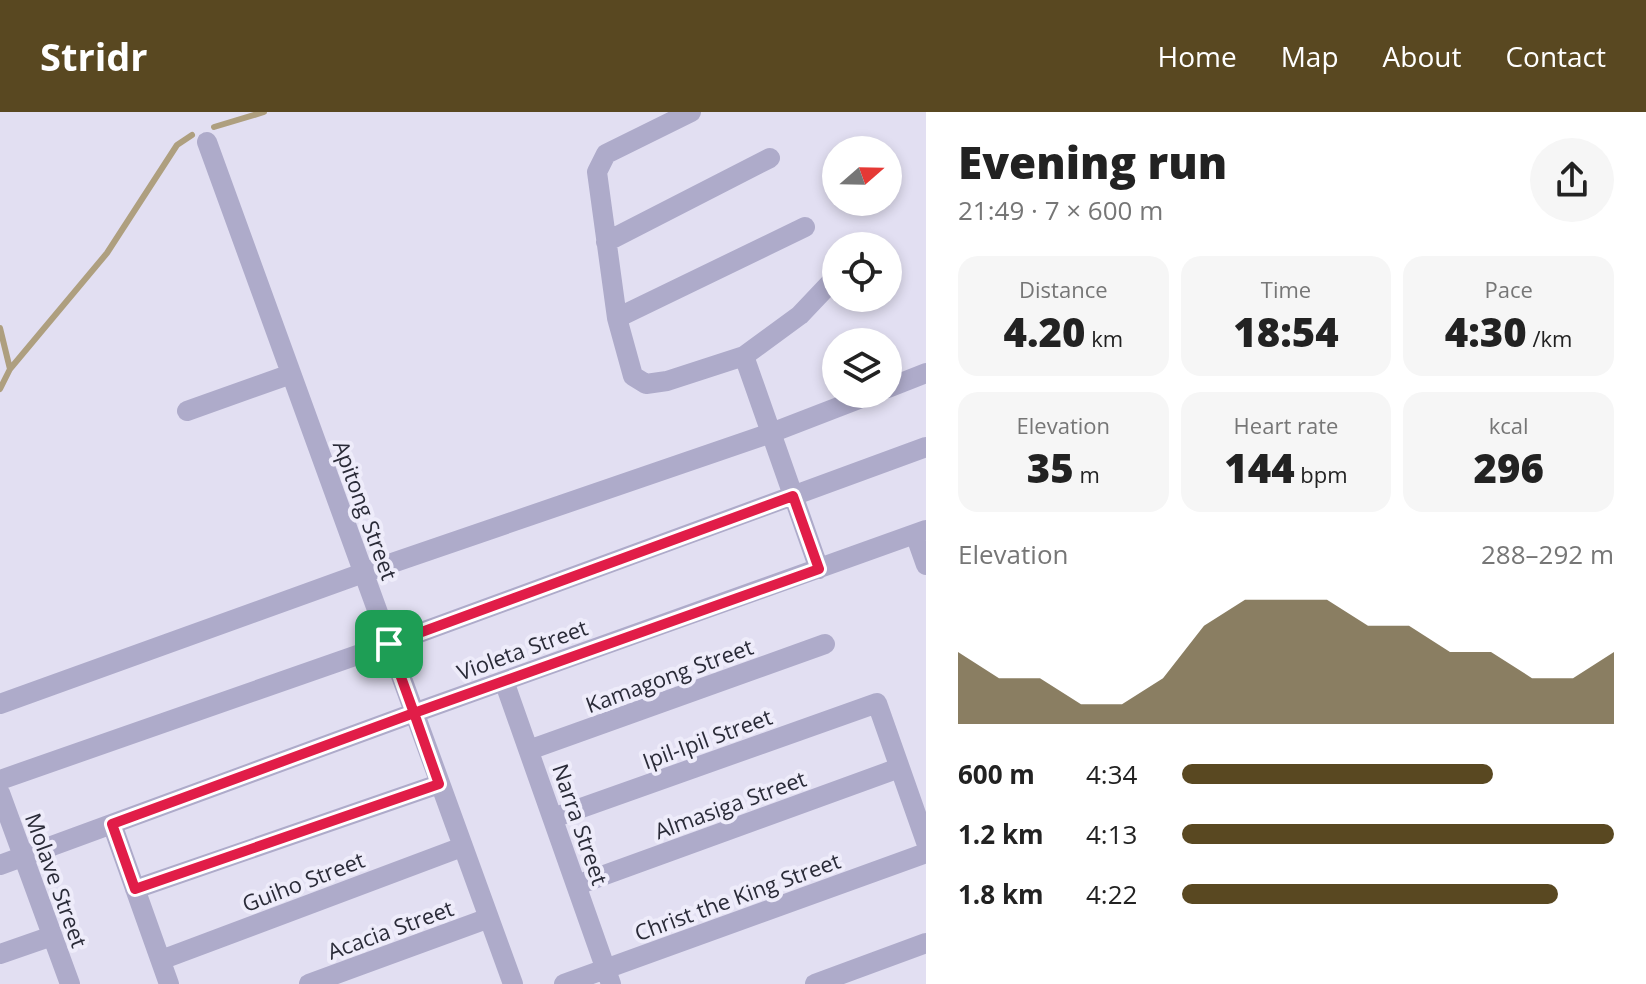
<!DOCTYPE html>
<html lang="en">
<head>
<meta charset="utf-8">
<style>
	:root { --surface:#fff; --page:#f6f6f6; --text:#222; --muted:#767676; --accent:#594821 }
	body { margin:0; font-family:"Open Sans",sans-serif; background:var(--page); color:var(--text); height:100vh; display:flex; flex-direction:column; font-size:30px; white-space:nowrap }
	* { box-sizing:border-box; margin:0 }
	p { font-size:26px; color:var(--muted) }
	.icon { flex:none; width:44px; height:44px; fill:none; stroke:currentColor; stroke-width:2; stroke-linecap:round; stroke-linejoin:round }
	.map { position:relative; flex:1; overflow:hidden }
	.panel { display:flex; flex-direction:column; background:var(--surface); width:720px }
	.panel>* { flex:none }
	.needle { width:52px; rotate:70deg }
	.fabs { position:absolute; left:822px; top:24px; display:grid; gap:16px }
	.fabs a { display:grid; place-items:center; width:80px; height:80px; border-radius:50%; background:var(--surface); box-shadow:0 4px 12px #0003; font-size:40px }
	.pin { position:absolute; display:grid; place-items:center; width:68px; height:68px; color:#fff; margin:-34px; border-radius:16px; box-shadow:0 4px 12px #0006 }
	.round { display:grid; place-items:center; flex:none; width:84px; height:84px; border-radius:42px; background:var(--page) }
	.overview { display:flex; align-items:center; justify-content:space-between; height:136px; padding:0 32px }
	h1 { font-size:44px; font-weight:800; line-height:60px }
	.stats { display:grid; grid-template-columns:repeat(3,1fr); gap:12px; height:136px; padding:8px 32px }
	.stats div { display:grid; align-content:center; border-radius:20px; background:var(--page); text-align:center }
	.stats b { font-size:40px; font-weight:800 }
	.stats small { font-size:22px; font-weight:400 }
	.stats p { font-size:22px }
	.chart { height:224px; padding:16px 32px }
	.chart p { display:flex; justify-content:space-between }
	.chart svg { width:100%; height:144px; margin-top:8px; fill:var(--accent); opacity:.7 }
	ul { padding:0 32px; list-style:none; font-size:26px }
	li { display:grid; grid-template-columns:128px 96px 1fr; align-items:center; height:60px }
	li i { height:20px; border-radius:10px; background:var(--accent) }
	header { display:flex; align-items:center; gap:48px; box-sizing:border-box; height:112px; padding:0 40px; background:var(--accent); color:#fff }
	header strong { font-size:38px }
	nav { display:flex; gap:44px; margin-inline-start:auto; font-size:28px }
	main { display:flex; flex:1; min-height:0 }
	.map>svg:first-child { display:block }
</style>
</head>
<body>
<header>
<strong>Stridr</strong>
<nav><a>Home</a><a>Map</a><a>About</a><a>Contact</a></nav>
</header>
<main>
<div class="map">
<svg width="926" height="872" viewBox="0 0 926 872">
	<rect width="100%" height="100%" fill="#e2dff2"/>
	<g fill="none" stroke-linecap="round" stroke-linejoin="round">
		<path stroke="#ae9f7f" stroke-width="6" d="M214 15 264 0
			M0 216 10 257
			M0 277 10 257 107 141 177 33 192 23"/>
		<path stroke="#aeabca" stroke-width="20" d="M691 0 606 42 597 60 617 206 633 264 646 272 667 269 744 244 819 457
			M207 30 513 872
			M606 130 770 46
			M617 206 805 115
			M744 244 800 203 836 165
			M888 276 926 261
			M187 299 291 262
			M915 422 926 453
			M504 569 611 872
			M0 592 363 461 771 321 872 282
			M529 638 825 532
			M0 668 389 532 926 335
			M0 681 70 872
			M553 706 877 591 926 730
			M112 712 169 872
			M0 753 414 601 926 418
			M577 773 899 656
			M135 777 439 672
			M0 842 52 824
			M161 848 462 735
			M309 872 489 806
			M564 872 926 741
			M815 872 926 831"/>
	</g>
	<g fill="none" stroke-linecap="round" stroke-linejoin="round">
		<defs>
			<path id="route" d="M389 532 414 601 112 712 135 777 439 672 414 601 819 457 793 384 389 532"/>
		</defs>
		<use href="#route" stroke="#fff" stroke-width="16"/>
		<use href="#route" stroke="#e11d48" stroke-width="10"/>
	</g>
	<g text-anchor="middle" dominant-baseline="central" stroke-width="8" stroke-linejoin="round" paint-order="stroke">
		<g font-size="22" fill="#2a2b38" stroke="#eeecfa">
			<text transform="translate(366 398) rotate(70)">Apitong Street</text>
			<text transform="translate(522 537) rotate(-20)">Violeta Street</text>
			<text transform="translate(669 563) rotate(-20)">Kamagong Street</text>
			<text transform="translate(707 626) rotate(-20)">Ipil-Ipil Street</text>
			<text transform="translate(730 692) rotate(-20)">Almasiga Street</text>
			<text transform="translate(581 712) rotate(71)">Narra Street</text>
			<text transform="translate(57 768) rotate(70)">Molave Street</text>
			<text transform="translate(303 769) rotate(-21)">Guiho Street</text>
			<text transform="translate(737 784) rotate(-20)">Christ the King Street</text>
			<text transform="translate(390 817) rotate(-20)">Acacia Street</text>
		</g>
	</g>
</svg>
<div class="fabs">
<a><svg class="needle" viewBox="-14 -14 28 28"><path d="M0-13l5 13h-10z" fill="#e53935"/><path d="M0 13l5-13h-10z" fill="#767676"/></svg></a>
<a><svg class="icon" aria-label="locate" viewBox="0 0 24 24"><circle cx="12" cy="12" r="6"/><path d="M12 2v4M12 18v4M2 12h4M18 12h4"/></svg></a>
<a><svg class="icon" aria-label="layers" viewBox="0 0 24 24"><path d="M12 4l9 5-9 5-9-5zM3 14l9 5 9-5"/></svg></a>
</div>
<div class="pin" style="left:389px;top:532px;background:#1e9e55"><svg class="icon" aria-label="arrive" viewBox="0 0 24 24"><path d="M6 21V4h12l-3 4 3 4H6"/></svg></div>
</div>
<section class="panel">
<div class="overview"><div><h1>Evening run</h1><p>21:49 · 7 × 600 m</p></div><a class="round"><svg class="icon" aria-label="share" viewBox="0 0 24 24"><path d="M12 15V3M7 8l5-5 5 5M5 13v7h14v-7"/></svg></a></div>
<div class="stats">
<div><p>Distance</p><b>4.20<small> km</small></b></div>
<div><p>Time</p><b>18:54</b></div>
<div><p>Pace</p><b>4:30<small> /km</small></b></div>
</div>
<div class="stats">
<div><p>Elevation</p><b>35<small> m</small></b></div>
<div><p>Heart rate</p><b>144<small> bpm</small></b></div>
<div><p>kcal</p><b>296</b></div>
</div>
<div class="chart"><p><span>Elevation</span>288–292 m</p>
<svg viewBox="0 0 160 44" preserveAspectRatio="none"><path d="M0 44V22L10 30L20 30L30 38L40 38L50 30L60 14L70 6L80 6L90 6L100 14L110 14L120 22L130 22L140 30L150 30L160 22V44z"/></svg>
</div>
<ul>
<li><b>600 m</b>4:34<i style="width:72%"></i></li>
<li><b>1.2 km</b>4:13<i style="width:100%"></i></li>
<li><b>1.8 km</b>4:22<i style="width:87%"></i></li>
</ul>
</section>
</main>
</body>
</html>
